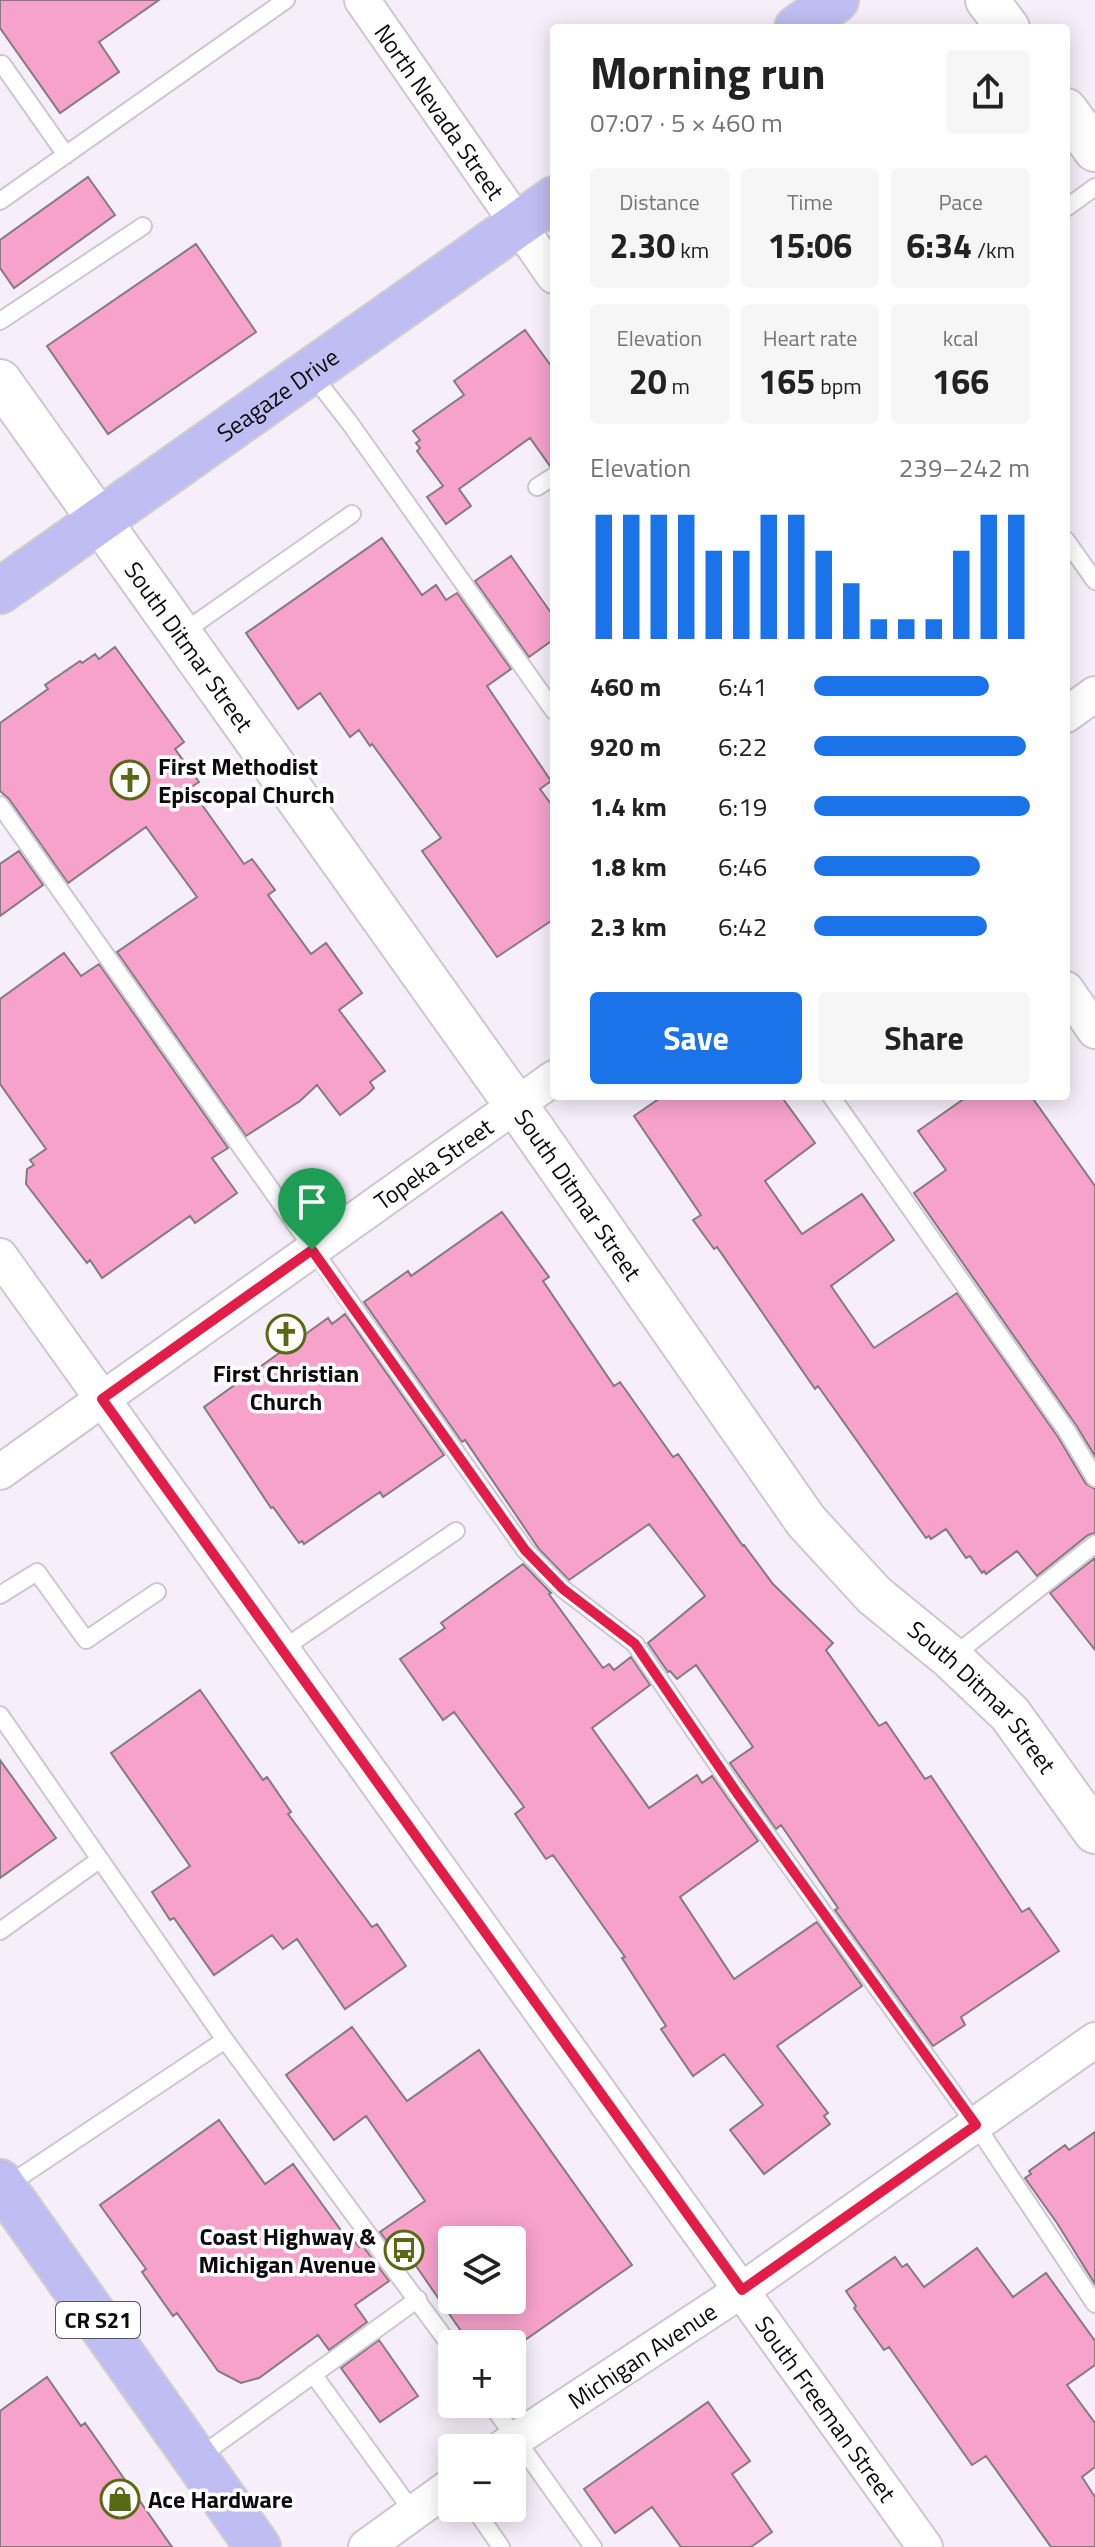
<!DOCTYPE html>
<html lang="en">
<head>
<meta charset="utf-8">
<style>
	:root { --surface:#fff; --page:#f6f6f6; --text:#222; --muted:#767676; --accent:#1a73e8 }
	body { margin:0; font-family:"Titillium Web",sans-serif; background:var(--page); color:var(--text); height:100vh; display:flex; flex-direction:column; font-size:30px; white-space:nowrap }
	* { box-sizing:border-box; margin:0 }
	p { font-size:26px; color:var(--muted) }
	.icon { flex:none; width:44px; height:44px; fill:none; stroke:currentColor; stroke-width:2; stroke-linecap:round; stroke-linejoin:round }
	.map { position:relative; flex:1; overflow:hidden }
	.sheet { position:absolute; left:550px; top:24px; width:520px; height:1076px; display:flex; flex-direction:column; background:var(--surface); border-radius:8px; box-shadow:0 4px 20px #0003 }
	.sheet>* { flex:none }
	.buttons { position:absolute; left:438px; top:2226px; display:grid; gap:16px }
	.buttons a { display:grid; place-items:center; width:88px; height:88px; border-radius:8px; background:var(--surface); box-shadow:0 4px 20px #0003; font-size:40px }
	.pin { position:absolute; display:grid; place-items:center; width:68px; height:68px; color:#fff; margin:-82px -34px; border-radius:50% 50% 50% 0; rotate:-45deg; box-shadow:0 0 8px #0007 }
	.pin .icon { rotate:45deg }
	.round { display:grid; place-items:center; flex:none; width:84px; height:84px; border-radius:8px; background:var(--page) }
	.headline { display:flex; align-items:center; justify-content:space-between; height:136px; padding:0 40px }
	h1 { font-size:44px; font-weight:700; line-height:60px }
	.metrics { display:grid; grid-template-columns:repeat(3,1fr); gap:12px; height:136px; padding:8px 40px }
	.metrics div { display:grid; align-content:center; border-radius:8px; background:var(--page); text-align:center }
	.metrics b { font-size:34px; font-weight:700 }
	.metrics small { font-size:22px; font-weight:400 }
	.metrics p { font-size:22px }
	.chart { height:224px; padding:16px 40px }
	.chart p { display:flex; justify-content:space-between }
	.chart svg { width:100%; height:144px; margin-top:8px; stroke:var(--accent); stroke-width:6 }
	.action { display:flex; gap:16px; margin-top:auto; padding:16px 40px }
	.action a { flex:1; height:92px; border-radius:8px; background:var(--accent); color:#fff; font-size:32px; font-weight:700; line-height:92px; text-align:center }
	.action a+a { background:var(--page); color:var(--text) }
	ul { padding:0 40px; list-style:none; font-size:26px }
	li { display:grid; grid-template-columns:128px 96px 1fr; align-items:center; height:60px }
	li i { height:20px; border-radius:10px; background:var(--accent) }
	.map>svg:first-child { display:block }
</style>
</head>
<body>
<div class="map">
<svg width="1095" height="2547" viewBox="0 0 1095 2547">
	<rect width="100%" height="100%" fill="#f6eff9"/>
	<path fill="#f7a2cb" stroke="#857a7f" stroke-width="2" fill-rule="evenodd" d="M0 0H159L99 42 119 72 60 113 0 28Z
		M88 177 115 215 14 288 0 268V240Z
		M196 244 256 332 108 434 47 346Z
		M525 330 554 370V465L550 466 530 438 459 489 471 506 446 524 427 497 443 486 417 451 420 448 416 443 420 440 413 431 464 395 454 381Z
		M382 538 422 595 436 585 446 600 457 593 511 669 487 686 551 781 540 789 554 808V919L497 957 422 851 441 838 372 744 370 746 359 730 350 737 320 693 298 709 246 633Z
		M511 556 554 617V639L529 657 475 581Z
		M115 647 184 742 175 749 199 782 190 788 244 864 252 859 275 890 268 895 311 954 326 943 362 993 339 1010 385 1071 370 1082 374 1088 368 1094 340 1115 317 1085 300 1101 246 1136 117 952 197 897 146 827 68 883 9 799 0 791V723L48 689 45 685 80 661 82 663 95 654 99 659Z
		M19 851 43 885 0 916V864Z
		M64 953 81 976 99 964 228 1148 212 1158 237 1193 195 1223 190 1216 102 1278 90 1260 87 1263 26 1184 27 1169 34 1165 30 1160 46 1149 0 1084V999Z
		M663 1096H781L815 1143 765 1181 802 1234 862 1194 894 1240 831 1286 874 1348 957 1293 1058 1437 1086 1484 1095 1489V1533L1088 1535 1037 1576 1017 1551 986 1574 984 1571 982 1573 970 1556 966 1558 946 1529 931 1539 929 1536 926 1538 818 1386 815 1389 717 1247 714 1249 693 1220 701 1215 634 1116Z
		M968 1096H1031L1095 1186V1456L1076 1425 914 1193 946 1170 918 1131Z
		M502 1212 549 1277 543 1281 614 1386 620 1382 673 1457 678 1454 743 1546 744 1545 773 1584 833 1643 826 1650 879 1726 886 1722 925 1779 931 1776 1022 1912 1029 1908 1059 1951 961 2017 965 2025 933 2046 835 1910 838 1908 781 1825 776 1829 730 1763 753 1747 696 1665 677 1679 670 1671 668 1672 648 1643 705 1596 649 1524 569 1580 539 1549 465 1440 462 1442 364 1302 408 1271 411 1276Z
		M345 1314 444 1455 383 1497 380 1492 304 1544 302 1541 299 1543 273 1507 271 1508 204 1407 328 1318 332 1324Z
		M1095 1558V1650L1050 1593Z
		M523 1564 551 1593 549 1594 603 1668 609 1664 614 1670 631 1657 650 1685 592 1728 649 1808 697 1775 702 1783 712 1776 758 1841 680 1897 734 1979 817 1922 862 1986 777 2046 828 2113 824 2116 830 2124 764 2174 730 2130 763 2105 724 2054 693 2076 661 2029 666 2026 622 1958 625 1957 553 1855 546 1859 515 1814 524 1807 454 1712 443 1720 400 1659 445 1628 441 1623Z
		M200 1690 263 1780 267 1777 291 1812 288 1814 372 1927 377 1924 406 1966 345 2009 297 1939 283 1949 272 1935 214 1975 174 1918 170 1920 152 1892 190 1866 111 1753Z
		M0 1760 56 1838 0 1878Z
		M352 2027 407 2101 479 2050 632 2265 525 2340 523 2337 513 2344H470L414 2263 407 2268 380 2232 425 2201 366 2116 334 2140 286 2075ZM452 2240H512V2300H452Z
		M219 2120 265 2184 293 2164 348 2240 351 2237 359 2247 362 2245 389 2281 355 2305 367 2322 329 2350 318 2335 259 2378 241 2383 218 2371 177 2313 173 2316 142 2272 146 2269 100 2205Z
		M1095 2132V2284L1057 2223 1025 2178 1031 2174 1029 2171 1065 2145 1069 2150Z
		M977 2248 1013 2297 1046 2273 1095 2341V2365L1067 2385 1095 2423V2467L1082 2477 1095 2497V2547H1051L986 2456 972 2465 889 2347 884 2350 854 2308 856 2306 846 2291 895 2257 902 2267 907 2264 924 2287Z
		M379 2340 418 2396 380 2422 341 2368Z
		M47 2377 81 2426 85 2423 172 2547H0V2411Z
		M708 2402 750 2461 732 2474 772 2532 751 2547H681L652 2507 615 2533 584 2489Z"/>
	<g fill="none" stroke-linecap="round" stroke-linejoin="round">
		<defs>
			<path id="service" d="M2 64 66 155
				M0 201 286 0
				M1066 208 1095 187
				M0 321 143 226
				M311 373 349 422 554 711
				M537 487 554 476
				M1066 540 1095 581
				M182 633 352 514
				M0 805 525 1550 563 1589 635 1644 737 1793 976 2125 1095 2304
				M831 1096 1067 1431 1095 1478
				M0 1595 37 1572 86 1640 157 1592
				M281 1650 456 1531
				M952 1657 1095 1544
				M0 1715 225 2040 452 2348
				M0 1931 99 1860
				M5 2187 225 2040
				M313 2374 413 2512
				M491 2404 593 2547
				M199 2457 418 2299
				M474 2508 501 2547"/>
			<g id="minor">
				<path id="s1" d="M362 0 554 276"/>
				<path d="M1066 715 1095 694"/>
				<path d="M1066 989 1095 1031"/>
				<path id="s2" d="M0 1256 925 2547"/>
				<path id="s3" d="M0 1472 554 1078"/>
				<path id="s4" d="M502 2448 742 2290 1095 2040"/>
				<path d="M366 2547 452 2485"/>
			</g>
			<g id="tertiary">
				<path d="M987 0 1008 28"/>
				<path d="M1066 110 1095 150"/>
				<path id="s5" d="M0 381 516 1105 806 1521 874 1595 951 1658 1010 1714 1095 1832"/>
			</g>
			<g id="primary">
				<path d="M797 28 836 0"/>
				<path id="s6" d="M0 591 554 199"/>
				<path d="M0 2182 258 2547"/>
			</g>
		</defs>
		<use href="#service" stroke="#cec6d0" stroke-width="20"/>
		<use href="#minor" stroke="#cec6d0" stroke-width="38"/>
		<use href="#tertiary" stroke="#cec6d0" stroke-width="46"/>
		<use href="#primary" stroke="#cfcecf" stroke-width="48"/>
		<use href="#service" stroke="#fff" stroke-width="16"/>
		<use href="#minor" stroke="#fff" stroke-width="34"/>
		<use href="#tertiary" stroke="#fff" stroke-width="42"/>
		<use href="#primary" stroke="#bfbdf1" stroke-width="44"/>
	</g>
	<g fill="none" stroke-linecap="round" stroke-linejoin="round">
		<defs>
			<path id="route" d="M312 1250 525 1550 563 1589 635 1644 737 1793 976 2125 742 2290 102 1399Z"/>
		</defs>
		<use href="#route" stroke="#fff" stroke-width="16"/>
		<use href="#route" stroke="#e11d48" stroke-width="10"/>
	</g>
	<defs>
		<symbol id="church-ring" viewBox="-11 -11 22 22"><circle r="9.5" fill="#fff" stroke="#5a6913" stroke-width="1.5"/><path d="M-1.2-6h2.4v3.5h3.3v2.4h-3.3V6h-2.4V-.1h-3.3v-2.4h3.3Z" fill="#5a6913"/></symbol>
		<symbol id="bus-ring" viewBox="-11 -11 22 22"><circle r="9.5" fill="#fff" stroke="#5a6913" stroke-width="1.5"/><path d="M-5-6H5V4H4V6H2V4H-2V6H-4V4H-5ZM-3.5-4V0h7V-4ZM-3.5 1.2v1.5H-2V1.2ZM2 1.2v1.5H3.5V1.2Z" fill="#5a6913"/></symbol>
		<symbol id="shop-ring" viewBox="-11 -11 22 22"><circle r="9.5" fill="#fff" stroke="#5a6913" stroke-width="1.5"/><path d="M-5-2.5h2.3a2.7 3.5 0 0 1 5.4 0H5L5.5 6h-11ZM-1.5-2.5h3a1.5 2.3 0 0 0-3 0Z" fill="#5a6913"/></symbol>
	</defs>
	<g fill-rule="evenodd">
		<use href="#church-ring" x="108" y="758" width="44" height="44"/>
		<use href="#church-ring" x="264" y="1312" width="44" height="44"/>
		<use href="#bus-ring" x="382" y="2228" width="44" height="44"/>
		<use href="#shop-ring" x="98" y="2477" width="44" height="44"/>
	</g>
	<g text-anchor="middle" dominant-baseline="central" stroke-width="7" stroke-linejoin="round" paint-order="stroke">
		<rect fill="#fff" stroke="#565456" stroke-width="2" x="56" y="2302" width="84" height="36" rx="6"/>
		<g font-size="22" font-weight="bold" fill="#0d0a0e">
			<text x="98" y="2320">CR S21</text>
		</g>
		<g font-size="24" fill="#0d0a0e" stroke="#fff">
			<text stroke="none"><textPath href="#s1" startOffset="136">North Nevada Street</textPath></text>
			<text stroke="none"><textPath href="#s6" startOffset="340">Seagaze Drive</textPath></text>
			<text stroke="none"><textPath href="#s5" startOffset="326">South Ditmar Street</textPath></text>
			<text stroke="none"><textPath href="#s3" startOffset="532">Topeka Street</textPath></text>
			<text stroke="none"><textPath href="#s5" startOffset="998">South Ditmar Street</textPath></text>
			<text stroke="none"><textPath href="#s5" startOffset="1646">South Ditmar Street</textPath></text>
			<text stroke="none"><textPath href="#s4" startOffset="168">Michigan Avenue</textPath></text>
			<text stroke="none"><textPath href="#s2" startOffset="1418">South Freeman Street</textPath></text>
		</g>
		<g font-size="24" font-weight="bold" fill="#0d0a0e" stroke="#fff" text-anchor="start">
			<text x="158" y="766">First Methodist<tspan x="158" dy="28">Episcopal Church</tspan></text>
			<text x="286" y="1373" text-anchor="middle">First Christian<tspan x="286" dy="28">Church</tspan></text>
			<text x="376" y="2236" text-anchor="end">Coast Highway &amp;<tspan x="376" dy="28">Michigan Avenue</tspan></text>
			<text x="148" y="2499">Ace Hardware</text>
		</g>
	</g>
</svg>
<div class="buttons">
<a><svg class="icon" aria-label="layers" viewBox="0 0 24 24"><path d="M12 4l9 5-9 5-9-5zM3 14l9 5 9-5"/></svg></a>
<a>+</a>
<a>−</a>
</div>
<div class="pin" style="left:312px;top:1250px;background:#1e9e55"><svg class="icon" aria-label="arrive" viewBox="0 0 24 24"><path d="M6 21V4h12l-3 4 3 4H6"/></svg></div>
<section class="sheet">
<div class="headline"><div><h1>Morning run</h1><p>07:07 · 5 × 460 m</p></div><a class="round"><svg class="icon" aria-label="share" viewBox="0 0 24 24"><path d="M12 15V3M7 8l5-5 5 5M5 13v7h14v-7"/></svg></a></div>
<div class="metrics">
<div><p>Distance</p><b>2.30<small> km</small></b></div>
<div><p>Time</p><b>15:06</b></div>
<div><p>Pace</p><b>6:34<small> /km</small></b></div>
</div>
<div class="metrics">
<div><p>Elevation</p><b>20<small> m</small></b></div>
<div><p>Heart rate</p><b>165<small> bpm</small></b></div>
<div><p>kcal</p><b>166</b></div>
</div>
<div class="chart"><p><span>Elevation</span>239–242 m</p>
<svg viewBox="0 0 160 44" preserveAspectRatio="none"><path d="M5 44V6M15 44V6M25 44V6M35 44V6M45 44V17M55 44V17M65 44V6M75 44V6M85 44V17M95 44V27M105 44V38M115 44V38M125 44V38M135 44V17M145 44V6M155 44V6"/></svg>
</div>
<ul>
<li><b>460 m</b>6:41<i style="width:81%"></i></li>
<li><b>920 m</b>6:22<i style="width:98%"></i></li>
<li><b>1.4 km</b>6:19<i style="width:100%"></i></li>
<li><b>1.8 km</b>6:46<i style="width:77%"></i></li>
<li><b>2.3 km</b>6:42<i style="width:80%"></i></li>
</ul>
<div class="action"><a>Save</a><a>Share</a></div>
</section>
</div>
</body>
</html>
